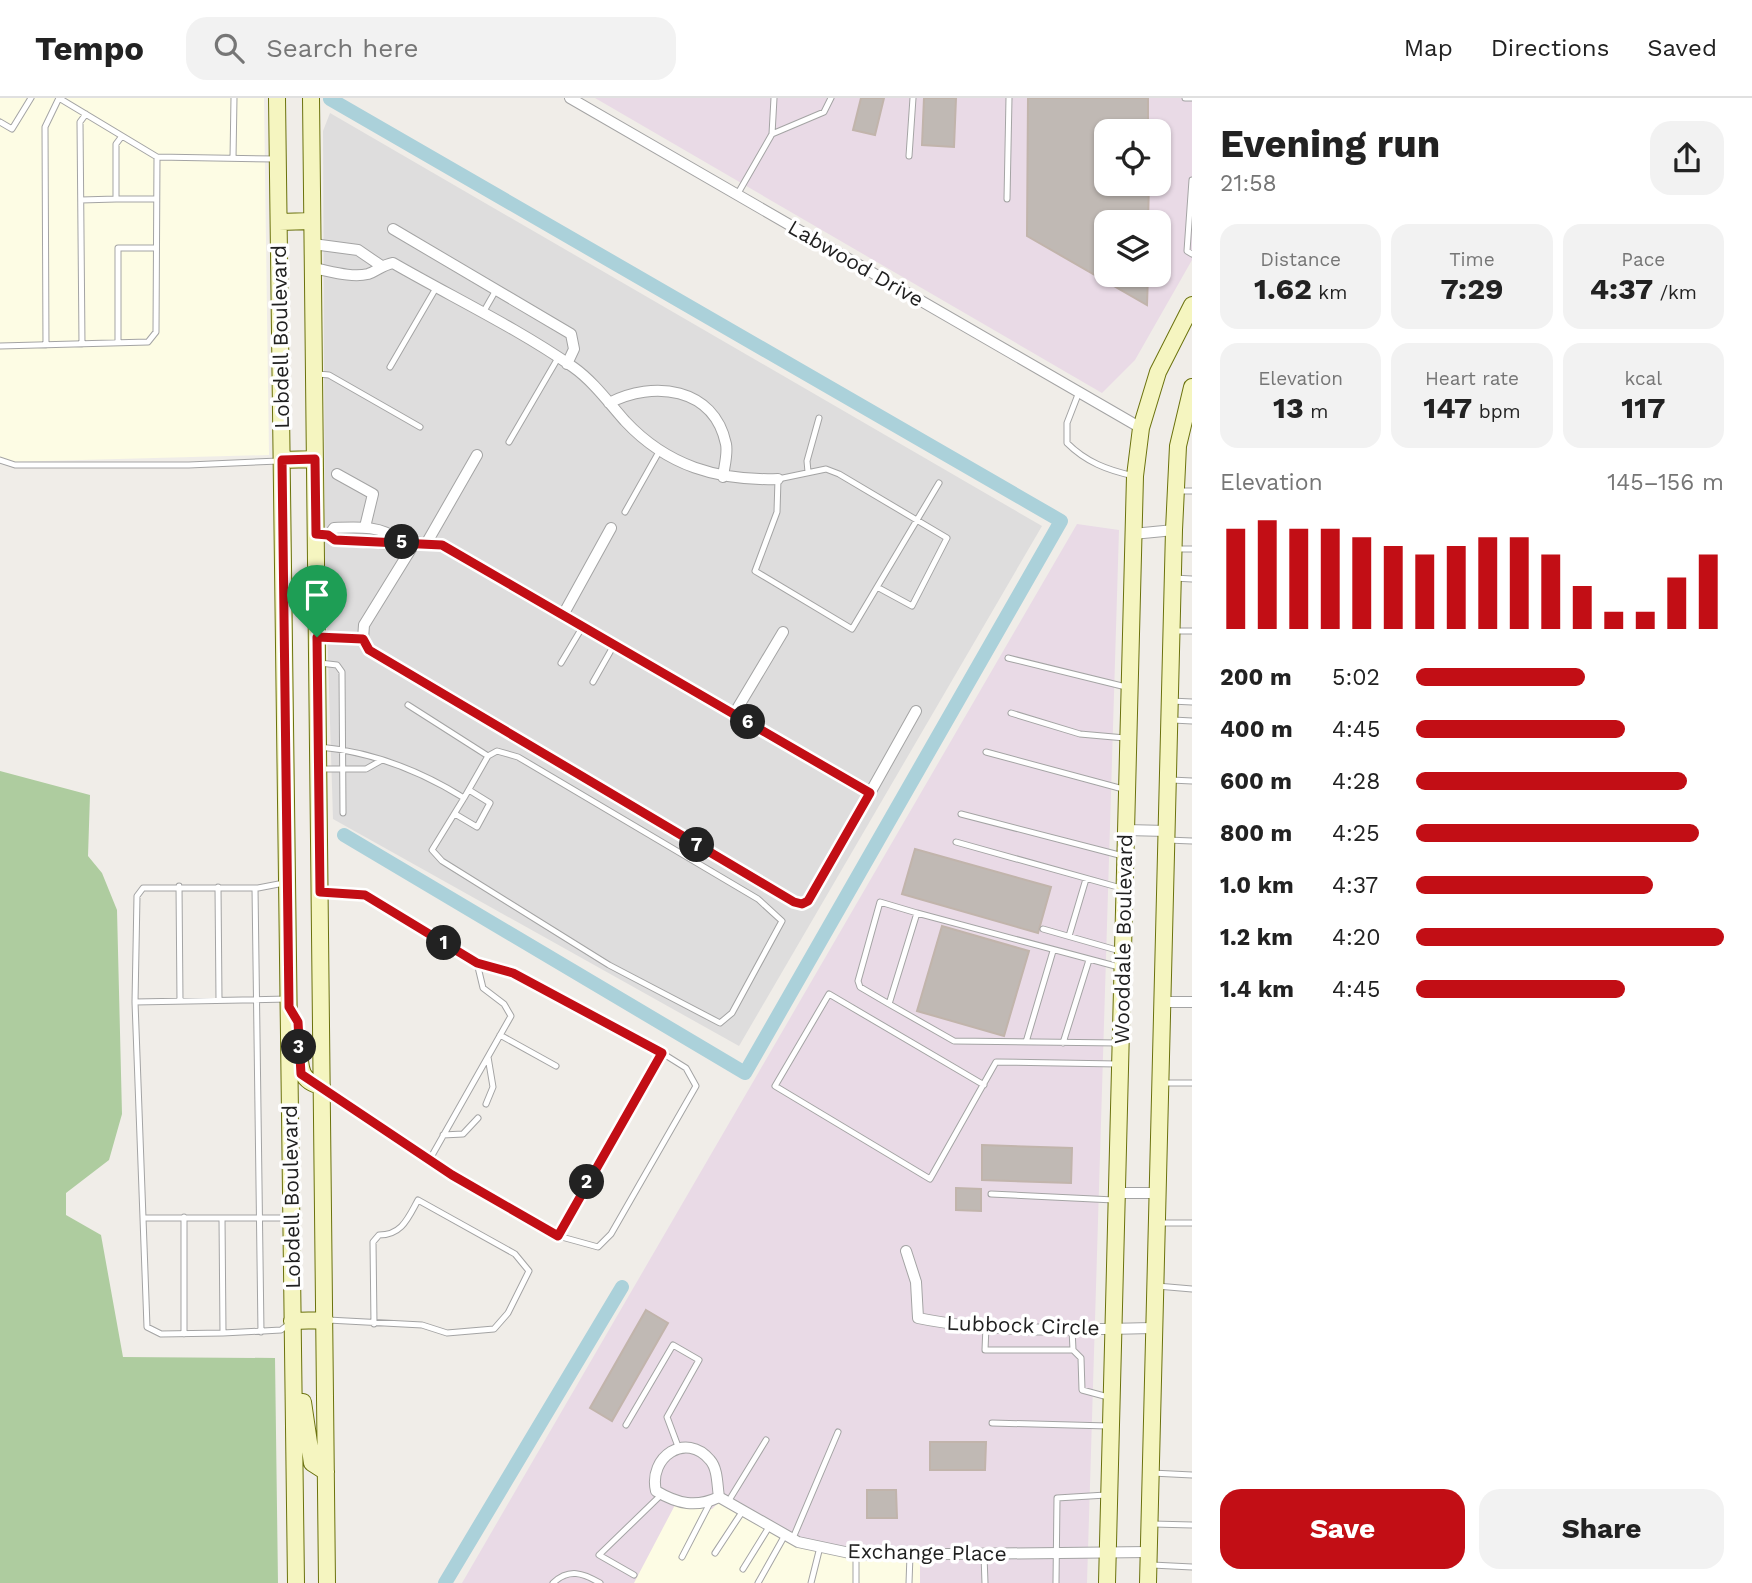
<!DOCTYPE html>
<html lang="en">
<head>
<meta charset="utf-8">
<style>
	:root { --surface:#fff; --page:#f2f2f2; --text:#222; --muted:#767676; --line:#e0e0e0; --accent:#c20e15 }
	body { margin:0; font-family:"Work Sans",sans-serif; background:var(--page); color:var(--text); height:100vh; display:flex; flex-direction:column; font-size:26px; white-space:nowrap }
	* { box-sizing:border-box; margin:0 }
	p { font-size:23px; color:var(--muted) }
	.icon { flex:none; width:38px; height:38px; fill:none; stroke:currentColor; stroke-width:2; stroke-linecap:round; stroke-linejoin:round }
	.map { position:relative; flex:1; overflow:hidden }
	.side { display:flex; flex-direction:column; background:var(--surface); width:560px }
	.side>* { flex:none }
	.fabs { position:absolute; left:1094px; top:21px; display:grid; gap:14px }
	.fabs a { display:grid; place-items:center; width:77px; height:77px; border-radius:14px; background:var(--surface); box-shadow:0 2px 5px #0004; font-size:35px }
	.pin { position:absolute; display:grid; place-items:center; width:60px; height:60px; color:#fff; margin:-72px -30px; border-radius:50% 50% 50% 0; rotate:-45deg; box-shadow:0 0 7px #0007 }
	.pin .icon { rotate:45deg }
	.km { position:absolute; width:35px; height:35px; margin:-18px; border-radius:50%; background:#222; color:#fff; font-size:19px; line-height:35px; text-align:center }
	.round { display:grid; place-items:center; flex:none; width:74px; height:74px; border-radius:21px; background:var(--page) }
	.overview { display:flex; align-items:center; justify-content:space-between; height:119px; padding:0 28px }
	h1 { font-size:38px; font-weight:700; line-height:52px }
	.metrics { display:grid; grid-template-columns:repeat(3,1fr); gap:10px; height:119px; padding:7px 28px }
	.metrics div { display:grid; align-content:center; border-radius:18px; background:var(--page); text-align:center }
	.metrics b { font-size:30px; font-weight:700 }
	.metrics small { font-size:19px; font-weight:400 }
	.metrics p { font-size:19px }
	.chart { height:196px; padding:14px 28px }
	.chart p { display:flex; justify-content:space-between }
	.chart svg { width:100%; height:126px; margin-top:7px; stroke:var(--accent); stroke-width:6 }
	.primary-button { display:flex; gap:14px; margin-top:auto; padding:14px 28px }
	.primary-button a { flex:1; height:80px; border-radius:21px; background:var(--accent); color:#fff; font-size:28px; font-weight:700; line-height:80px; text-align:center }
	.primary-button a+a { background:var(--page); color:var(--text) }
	ul { padding:0 28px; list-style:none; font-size:23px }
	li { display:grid; grid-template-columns:112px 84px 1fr; align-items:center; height:52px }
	li i { height:18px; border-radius:9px; background:var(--accent) }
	header { display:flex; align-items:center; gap:42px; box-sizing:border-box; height:98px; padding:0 35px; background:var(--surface); border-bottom:2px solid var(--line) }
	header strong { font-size:33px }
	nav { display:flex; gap:38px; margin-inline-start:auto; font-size:24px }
	.search { width:490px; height:63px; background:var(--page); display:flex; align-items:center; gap:18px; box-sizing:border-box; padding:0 24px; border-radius:21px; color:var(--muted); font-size:26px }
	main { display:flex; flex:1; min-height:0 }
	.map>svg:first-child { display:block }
</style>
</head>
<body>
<header>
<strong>Tempo</strong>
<div class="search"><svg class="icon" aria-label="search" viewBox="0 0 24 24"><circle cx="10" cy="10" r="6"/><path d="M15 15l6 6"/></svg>Search here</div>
<nav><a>Map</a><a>Directions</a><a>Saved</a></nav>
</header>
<main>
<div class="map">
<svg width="1192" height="1485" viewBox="0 0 1192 1485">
	<rect width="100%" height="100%" fill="#f0ede8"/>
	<path fill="#dedddd" d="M330 15 1042 428 739 948 333 721 325 463 323 33Z"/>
	<path fill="#e9dae6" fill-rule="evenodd" d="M595 0H1192V162L1135 262 1102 295ZM1106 33H1158V86H1106ZM1106 124H1158V177H1106Z
		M1077 426 1119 432 1087 1485H462Z"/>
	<path fill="#fdfce4" d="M0 0H264L269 357 7 364 0 361Z
		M718 1405 792 1446 861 1462H920V1485H634L675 1407 712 1411Z"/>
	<path fill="#aecc9f" d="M0 673 90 697 88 758 102 775 117 812 122 1016 109 1062 66 1095V1117L101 1137 123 1259 275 1260 278 1485H0Z"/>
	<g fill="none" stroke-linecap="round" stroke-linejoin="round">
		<path stroke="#abd1da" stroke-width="14" d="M330 1 1061 423 745 975 344 737
			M445 1485 622 1189"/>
	</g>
	<path fill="#c0b9b4" stroke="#c1b4ab" stroke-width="2" d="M861 0H884L875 37 853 32Z
		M924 0H956L954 49 922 47Z
		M1028 0H1148V33H1106V86H1149L1148 124H1106V177H1148L1147 207 1027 138Z
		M915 751 1051 789 1038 835 902 796Z
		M942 828 1029 853 1004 938 917 913Z
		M982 1047 1072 1050 1071 1085 982 1082Z
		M956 1090 981 1091V1113L956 1112Z
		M646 1212 668 1225 612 1323 590 1310Z
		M930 1344H986L985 1372H930Z
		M867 1392H896L897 1420H867Z"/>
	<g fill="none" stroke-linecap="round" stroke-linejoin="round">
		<defs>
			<path id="lane" d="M1185 0H1192
				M0 24 12 31 31 0
				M772 36 774 0
				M122 38 116 46V101H156
				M909 58 913 0
				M233 60 234 0
				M1192 82 1187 153 1192 156
				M737 97 772 36 824 14 831 0
				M1007 101 1009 0
				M81 102 116 101
				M484 213 496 192
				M118 245V150H156
				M82 246 80 24 86 16
				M46 247 45 29 59 0 157 59
				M0 248 148 244 156 234 157 59 276 61
				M390 269 436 190
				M318 276 329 277 420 329
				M1079 294 1067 325V345C1086 364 1107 372 1134 378
				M509 344 558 260
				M0 362 15 367H189L279 363
				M808 374 807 363 819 320
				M1179 393H1192
				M625 414 660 352
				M1177 451H1192
				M1174 480 1192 481
				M877 489 912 508 947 440 839 376 826 371 778 381 777 414 755 473 852 531 939 385
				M1175 533H1192
				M1008 560 1126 589
				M320 565 337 567 342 574 343 715
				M561 565 583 528
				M593 584 614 547
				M1171 603 1192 604
				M408 607 488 658
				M1011 615 1080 636 1125 640
				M1173 622 1192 623
				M320 649C373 654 419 672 464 700L432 752 442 763 609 867 720 925 732 915 782 823 758 801 518 659 497 653 488 658 464 700
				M986 654 1123 691
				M321 671H366L382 662
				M1171 682 1192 683
				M455 716 477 729 490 705 469 692
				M961 716 1123 758
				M1167 742 1192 743
				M956 744 1121 790
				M284 785 258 790H143L137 798 135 904 288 901
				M179 788 180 903
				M218 789 219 902
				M255 790 261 1234
				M321 795 365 797 477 865 513 875 662 955 558 1138 452 1077 325 990
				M1043 831 1120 853
				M1069 838 1086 781
				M135 904 143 1120
				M889 906 860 889 858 883 880 804 917 815
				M500 937 556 968
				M1026 944 1053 853
				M1063 945 1089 862
				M1119 945 954 943 889 906 917 815 1119 869
				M1162 985H1192
				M984 987 829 896 775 988 930 1081 996 964 1117 966
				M486 1006 493 989 488 959
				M443 1037 463 1036 478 1020
				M430 1061 511 918 504 906 483 890 477 865
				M991 1096 1114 1102
				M222 1120 223 1235
				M288 1120H143L147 1229 161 1236 223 1235 281 1232 289 1226
				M1159 1125H1192
				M558 1138 598 1149 611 1136 696 988 686 970 662 955
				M1157 1188 1192 1191
				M328 1222 422 1227 447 1235 494 1231 508 1215 529 1173 515 1156 418 1102C408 1120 402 1137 379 1137L373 1144 374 1226
				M986 1228 985 1252H1073L1072 1231
				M184 1236V1119
				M1073 1252 1081 1260 1082 1292 1108 1299
				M992 1325 1108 1328
				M626 1327 673 1247 699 1262 667 1319 679 1351
				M1152 1375 1192 1377
				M728 1404 766 1342
				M1153 1426 1192 1427
				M793 1440 838 1334
				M715 1455 742 1414
				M856 1457V1485
				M984 1457 985 1485
				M682 1459 711 1403
				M1152 1467 1192 1469
				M743 1471 769 1429
				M634 1477 599 1457 662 1396
				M553 1485C569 1470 583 1475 600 1485
				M758 1485 785 1437
				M811 1485 820 1449
				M909 1485 910 1457
				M1056 1485 1057 1400 1106 1397"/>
			<path id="street" d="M570 0 1141 330
				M393 131 571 236 574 251 567 266
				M313 146 358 152 380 167
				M313 170C330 173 351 180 368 176 377 173 382 167 393 165 452 199 517 230 573 269 593 283 609 305 625 323 667 368 718 383 778 381
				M609 305C653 282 714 289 726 346 728 356 724 369 723 379
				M337 376 373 396 365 429
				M316 436 329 437 335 442 393 446 401 443C380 427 358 429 334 430L329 437
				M1133 436 1174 432
				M401 443 442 447 870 695 916 613
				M414 446 364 527 363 541 369 552 794 804 802 806 808 803 870 695
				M426 446 477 357
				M563 517 611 430
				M317 539 363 541
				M734 616 783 534
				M1126 732 1167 733
				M1163 904H1192
				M1117 1095H1159
				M906 1153 916 1184 918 1220C995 1236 1078 1231 1156 1230
				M719 1399C717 1387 718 1371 710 1362 686 1333 648 1359 656 1393 678 1406 696 1410 719 1399L798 1444 859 1457 1149 1454"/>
			<path id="secondary" d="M277 0 296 1485
				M311 0 327 1485
				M279 124 312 123
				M282 362 315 361
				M299 947C300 968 299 984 322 988
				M292 1223 325 1222
				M303 1304 312 1365 326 1374
				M1107 1485 1135 378 1141 330 1158 274 1192 207
				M1148 1485 1174 432 1178 348 1192 289"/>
		</defs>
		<use href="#lane" stroke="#a4a4a4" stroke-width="7"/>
		<use href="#street" stroke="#a4a4a4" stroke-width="12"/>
		<use href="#secondary" stroke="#6b720d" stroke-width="18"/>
		<use href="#lane" stroke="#fff" stroke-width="5"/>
		<use href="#street" stroke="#fff" stroke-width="10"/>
		<use href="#secondary" stroke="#f5f5c0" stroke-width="16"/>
	</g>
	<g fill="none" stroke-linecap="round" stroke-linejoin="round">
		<defs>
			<path id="route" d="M315 361 316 436 328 437 335 442 442 447 870 695 808 803 802 806 794 804 369 552 363 541 317 539 320 794 365 797 477 865 513 875 662 955 558 1138 452 1077 301 976 298 924 289 909 282 362Z"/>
		</defs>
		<use href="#route" stroke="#fff" stroke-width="14"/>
		<use href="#route" stroke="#c20e15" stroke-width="9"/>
	</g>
	<g text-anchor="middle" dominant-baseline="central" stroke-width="7" stroke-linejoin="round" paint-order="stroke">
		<g font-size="21" fill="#202020" stroke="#fff">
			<text transform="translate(856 165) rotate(30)">Labwood Drive</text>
			<text transform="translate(280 239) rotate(-91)">Lobdell Boulevard</text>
			<text transform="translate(1123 841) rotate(-89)">Wooddale Boulevard</text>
			<text transform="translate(291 1099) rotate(-91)">Lobdell Boulevard</text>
			<text transform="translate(1023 1227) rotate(2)">Lubbock Circle</text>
			<text transform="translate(927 1454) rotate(1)">Exchange Place</text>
		</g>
	</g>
</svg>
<div class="fabs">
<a><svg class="icon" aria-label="locate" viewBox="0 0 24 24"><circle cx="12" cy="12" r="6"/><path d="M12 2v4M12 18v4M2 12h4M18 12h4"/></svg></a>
<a><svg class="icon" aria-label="layers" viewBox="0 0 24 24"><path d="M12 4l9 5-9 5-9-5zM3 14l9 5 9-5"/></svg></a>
</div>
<div class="pin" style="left:317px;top:539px;background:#1e9e55"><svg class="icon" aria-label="arrive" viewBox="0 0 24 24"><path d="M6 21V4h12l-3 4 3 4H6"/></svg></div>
<b class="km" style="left:444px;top:845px">1</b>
<b class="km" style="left:587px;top:1084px">2</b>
<b class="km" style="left:299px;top:949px">3</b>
<b class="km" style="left:402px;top:444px">5</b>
<b class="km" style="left:748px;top:624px">6</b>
<b class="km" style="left:697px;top:747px">7</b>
</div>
<section class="side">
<div class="overview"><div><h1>Evening run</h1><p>21:58</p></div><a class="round"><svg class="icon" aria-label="share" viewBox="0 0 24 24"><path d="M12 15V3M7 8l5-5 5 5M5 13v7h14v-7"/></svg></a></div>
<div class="metrics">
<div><p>Distance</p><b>1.62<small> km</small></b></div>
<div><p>Time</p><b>7:29</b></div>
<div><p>Pace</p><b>4:37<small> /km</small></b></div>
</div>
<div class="metrics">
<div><p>Elevation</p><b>13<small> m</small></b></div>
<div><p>Heart rate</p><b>147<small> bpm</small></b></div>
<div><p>kcal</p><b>117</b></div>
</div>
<div class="chart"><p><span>Elevation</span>145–156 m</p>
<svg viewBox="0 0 160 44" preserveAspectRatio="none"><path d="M5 44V9M15 44V6M25 44V9M35 44V9M45 44V12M55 44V15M65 44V18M75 44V15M85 44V12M95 44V12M105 44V18M115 44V29M125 44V38M135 44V38M145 44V26M155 44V18"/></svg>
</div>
<ul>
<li><b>200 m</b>5:02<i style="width:55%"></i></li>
<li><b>400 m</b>4:45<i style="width:68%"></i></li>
<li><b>600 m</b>4:28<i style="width:88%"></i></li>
<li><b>800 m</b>4:25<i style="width:92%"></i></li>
<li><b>1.0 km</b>4:37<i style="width:77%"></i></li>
<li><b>1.2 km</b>4:20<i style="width:100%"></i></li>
<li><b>1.4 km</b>4:45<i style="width:68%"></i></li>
</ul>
<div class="primary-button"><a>Save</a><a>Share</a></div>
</section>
</main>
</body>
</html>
